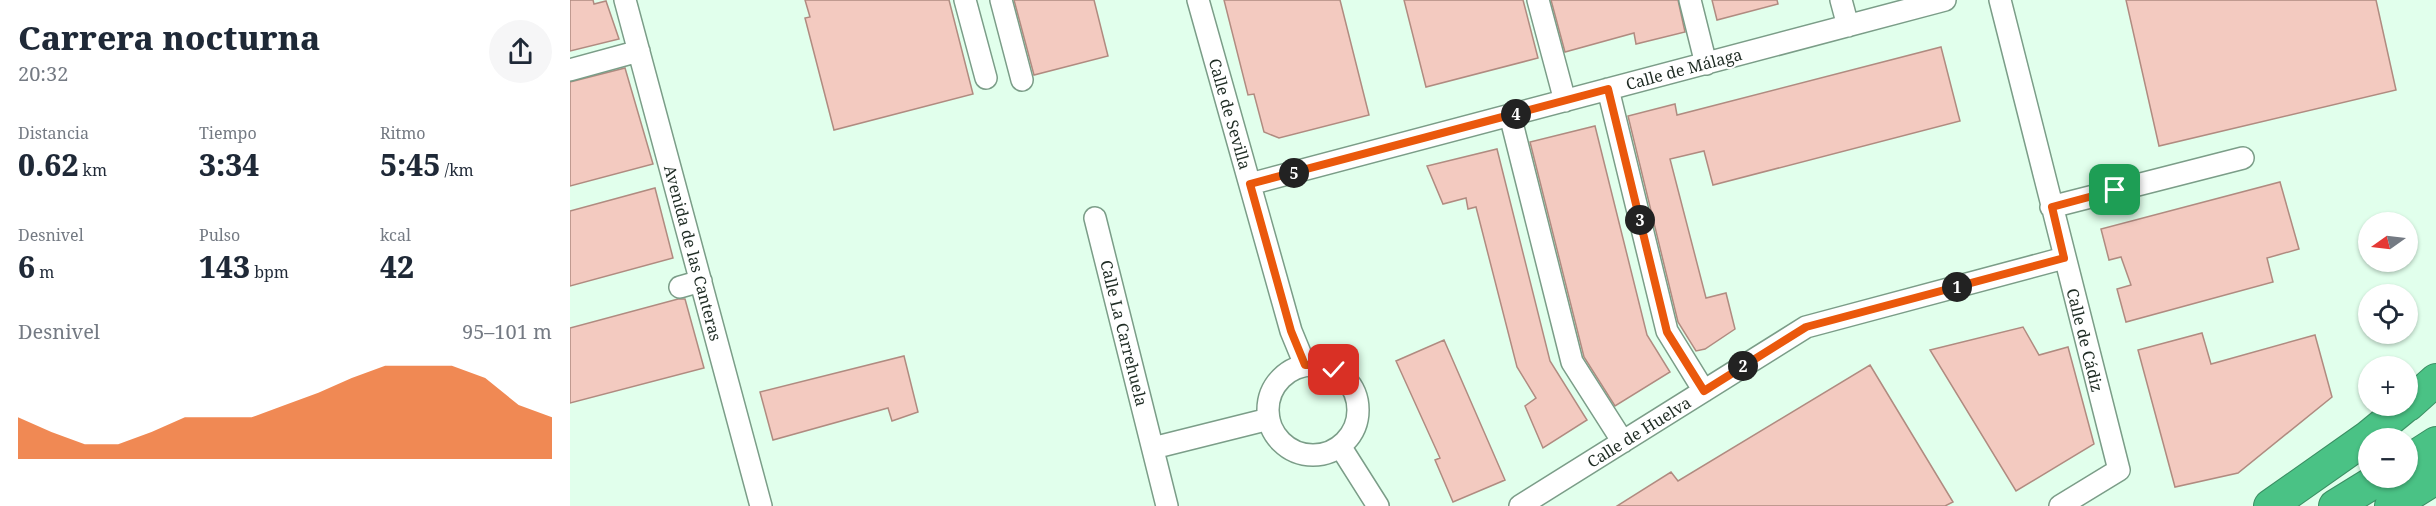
<!DOCTYPE html>
<html lang="es">
<head>
<meta charset="utf-8">
<style>
	:root { --surface:#fff; --page:#f6f6f7; --text:#1f2937; --muted:#747a83; --accent:#ea580c }
	body { margin:0; font-family:"Noto Serif",serif; background:var(--page); color:var(--text); height:100vh; display:flex; flex-direction:column; font-size:22px; white-space:nowrap }
	* { box-sizing:border-box; margin:0 }
	p { font-size:20px; color:var(--muted) }
	.icon { flex:none; width:33px; height:33px; fill:none; stroke:currentColor; stroke-width:2; stroke-linecap:round; stroke-linejoin:round }
	.map { position:relative; flex:1; overflow:hidden }
	.panel { display:flex; flex-direction:column; background:var(--surface); width:570px }
	.panel>* { flex:none }
	.needle { width:39px; rotate:256deg }
	.controls { position:absolute; left:1788px; top:212px; display:grid; gap:12px }
	.controls a { display:grid; place-items:center; width:60px; height:60px; border-radius:50%; background:var(--surface); box-shadow:0 2px 4px #0004; font-size:30px }
	.pin { position:absolute; display:grid; place-items:center; width:51px; height:51px; color:#fff; margin:-26px; border-radius:12px; box-shadow:0 3px 9px #0006 }
	.km { position:absolute; width:30px; height:30px; margin:-15px; border-radius:50%; background:#222; color:#fff; font-size:16px; line-height:30px; text-align:center }
	.round { display:grid; place-items:center; flex:none; width:63px; height:63px; border-radius:32px; background:var(--page) }
	.summary { display:flex; align-items:center; justify-content:space-between; height:102px; padding:0 18px }
	h1 { font-size:33px; font-weight:800; line-height:45px }
	.stats { display:grid; grid-template-columns:repeat(3,1fr); gap:9px; height:102px; padding:6px 18px }
	.stats div { display:grid; align-content:center }
	.stats b { font-size:30px; font-weight:800 }
	.stats small { font-size:16px; font-weight:400 }
	.stats p { font-size:16px }
	.chart { height:168px; padding:12px 18px }
	.chart p { display:flex; justify-content:space-between }
	.chart svg { width:100%; height:108px; margin-top:6px; fill:var(--accent); opacity:.7 }
	main { display:flex; flex:1; min-height:0 }
	.map>svg:first-child { display:block }
</style>
</head>
<body>
<main>
<section class="panel">
<div class="summary"><div><h1>Carrera nocturna</h1><p>20:32</p></div><a class="round"><svg class="icon" aria-label="share" viewBox="0 0 24 24"><path d="M12 15V3M7 8l5-5 5 5M5 13v7h14v-7"/></svg></a></div>
<div class="stats">
<div><p>Distancia</p><b>0.62<small> km</small></b></div>
<div><p>Tiempo</p><b>3:34</b></div>
<div><p>Ritmo</p><b>5:45<small> /km</small></b></div>
</div>
<div class="stats">
<div><p>Desnivel</p><b>6<small> m</small></b></div>
<div><p>Pulso</p><b>143<small> bpm</small></b></div>
<div><p>kcal</p><b>42</b></div>
</div>
<div class="chart"><p><span>Desnivel</span>95–101 m</p>
<svg viewBox="0 0 160 44" preserveAspectRatio="none"><path d="M0 44V27L10 33L20 38L30 38L40 33L50 27L60 27L70 27L80 22L90 17L100 11L110 6L120 6L130 6L140 11L150 22L160 27V44z"/></svg>
</div>
</section>
<div class="map">
<svg width="1866" height="506" viewBox="0 0 1866 506">
	<rect width="100%" height="100%" fill="#e1ffec"/>
	<path fill="#f3cac0" stroke="#b08b80" stroke-width="1.5" d="M0 0H23L24 4 36 1 49 39 0 51Z
		M235 0H379L403 94 264 130 235 18 240 17Z
		M444 0H524L538 56 464 75Z
		M654 0H770L799 115 709 138 694 132 684 94 678 95Z
		M834 0H953L968 58 856 87Z
		M981 0H1108L1115 32 1066 44 1064 33 995 52Z
		M1142 0H1207L1208 4 1147 20Z
		M1556 0H1806L1826 90 1589 146Z
		M1371 47 1390 121 1143 185 1134 151 1100 159 1136 298 1156 293 1165 329 1135 349 1126 351 1108 322 1058 116 1105 104 1107 115Z
		M55 68 83 164 0 186V82Z
		M1025 126 1077 335 1100 372 1045 406 1014 357 960 142Z
		M927 149 980 361 1017 420 973 448 955 406 966 398 947 367 906 207 898 209 896 198 873 204 857 166Z
		M1710 182 1729 249 1697 258 1703 282 1556 322 1547 289 1561 285 1551 257 1539 260 1531 229Z
		M85 188 103 258 0 286V211Z
		M108 299H115L134 368 0 403V328Z
		M1453 327 1469 355 1498 347 1524 444 1446 491 1360 350Z
		M1632 333 1641 364 1745 335 1762 397 1668 473 1605 487 1568 350Z
		M874 340 935 480 883 502 865 460 870 458 826 361Z
		M334 356 348 412 322 421 318 408 203 440 190 392Z
		M1300 365 1383 502 1375 506H1047L1101 472 1108 481Z"/>
	<g fill="none" stroke-linecap="round" stroke-linejoin="round">
		<defs>
			<path id="minor" d="M55 0 191 506
				M395 0 416 78
				M431 0 452 80
				M628 0 721 331 735 365
				M968 0 995 101
				M1120 0 1136 64
				M1271 0 1278 26
				M1430 0 1549 470 1490 506
				M0 70 69 51
				M1038 89 1097 331 1134 391
				M940 115 1002 362 1053 442
				M680 184 1375 0
				M1481 207 1673 158
				M525 218 597 506
				M110 287 131 281
				M698 410a45 45 0 1 1 90 0a45 45 0 1 1-90 0Z
				M770 446 808 506
				M583 448 699 419
				M950 506 1236 327 1494 258"/>
			<path id="highway" d="M1838 405 1866 380
				M1838 461 1866 443
				M1700 506 1798 437 1837 405
				M1765 506 1812 477
				M1821 506 1866 478"/>
		</defs>
		<use href="#minor" stroke="#7b9d88" stroke-width="24"/>
		<use href="#highway" stroke="#3b8e63" stroke-width="34"/>
		<use href="#minor" stroke="#fff" stroke-width="21"/>
		<use href="#highway" stroke="#4ac285" stroke-width="32"/>
	</g>
	<g fill="none" stroke-linecap="round" stroke-linejoin="round">
		<defs>
			<path id="route" d="M764 370 750 365H735L721 331 680 184 1038 89 1097 332 1134 391 1236 327 1494 258 1482 207 1545 190"/>
		</defs>
		<use href="#route" stroke="#fff" stroke-width="12"/>
		<use href="#route" stroke="#ea580c" stroke-width="8"/>
	</g>
	<g text-anchor="middle" dominant-baseline="central" stroke-width="4.5" stroke-linejoin="round" paint-order="stroke">
		<g font-size="16" fill="#1f2c24" stroke="#fff">
			<text transform="translate(1114 69) rotate(-15)">Calle de Málaga</text>
			<text transform="translate(660 114) rotate(74)">Calle de Sevilla</text>
			<text transform="translate(123 253) rotate(75)">Avenida de las Canteras</text>
			<text transform="translate(554 333) rotate(76)">Calle La Carrehuela</text>
			<text transform="translate(1515 340) rotate(76)">Calle de Cádiz</text>
			<text transform="translate(1069 432) rotate(-32)">Calle de Huelva</text>
		</g>
	</g>
</svg>
<div class="controls">
<a><svg class="needle" viewBox="-14 -14 28 28"><path d="M0-13l5 13h-10z" fill="#e53935"/><path d="M0 13l5-13h-10z" fill="#747a83"/></svg></a>
<a><svg class="icon" aria-label="locate" viewBox="0 0 24 24"><circle cx="12" cy="12" r="6"/><path d="M12 2v4M12 18v4M2 12h4M18 12h4"/></svg></a>
<a>+</a>
<a>−</a>
</div>
<div class="pin" style="left:1545px;top:190px;background:#1e9e55"><svg class="icon" aria-label="arrive" viewBox="0 0 24 24"><path d="M6 21V4h12l-3 4 3 4H6"/></svg></div>
<div class="pin" style="left:764px;top:370px;background:#d93025"><svg class="icon" aria-label="check" viewBox="0 0 24 24"><path d="M5 12l5 5 9-10"/></svg></div>
<b class="km" style="left:1387px;top:287px">1</b>
<b class="km" style="left:1173px;top:366px">2</b>
<b class="km" style="left:1070px;top:220px">3</b>
<b class="km" style="left:946px;top:114px">4</b>
<b class="km" style="left:724px;top:173px">5</b>
</div>
</main>
</body>
</html>
